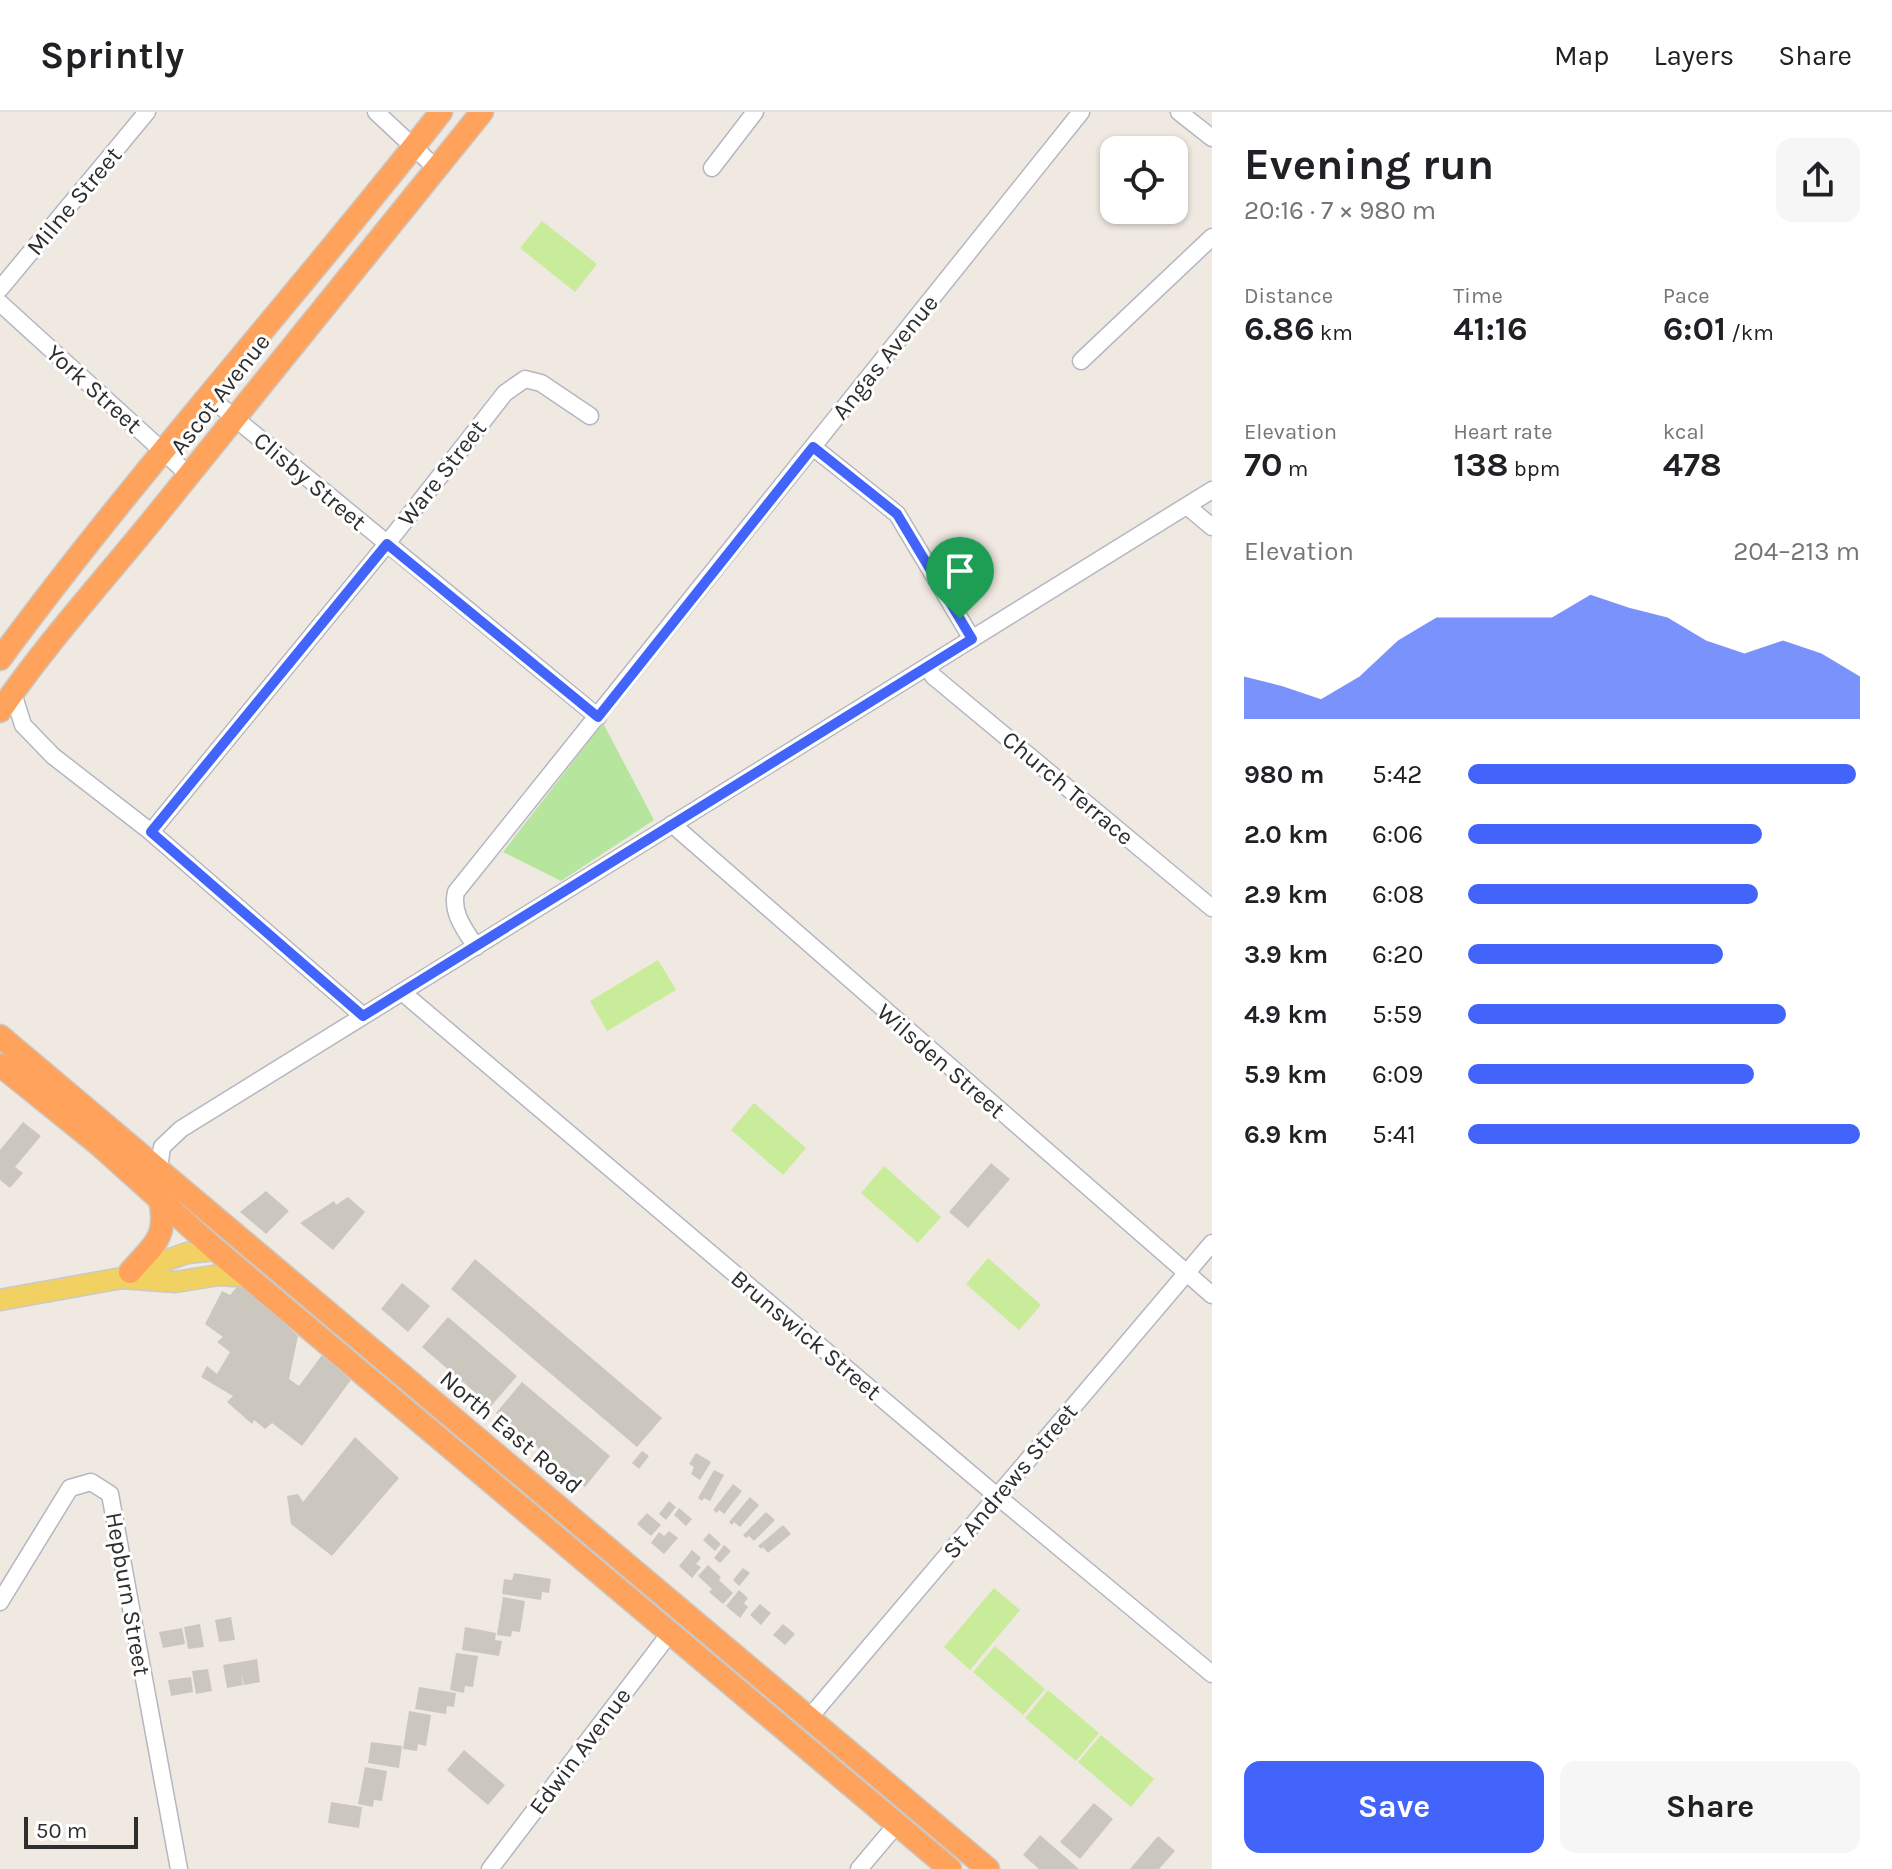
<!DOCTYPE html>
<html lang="en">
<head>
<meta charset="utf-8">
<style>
	:root { --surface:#fff; --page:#f6f6f6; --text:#202124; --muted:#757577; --line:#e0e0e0; --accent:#4264fb }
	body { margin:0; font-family:Karla,sans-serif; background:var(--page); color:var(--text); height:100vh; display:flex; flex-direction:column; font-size:30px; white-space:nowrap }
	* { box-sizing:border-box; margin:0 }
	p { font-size:26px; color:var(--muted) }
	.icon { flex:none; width:44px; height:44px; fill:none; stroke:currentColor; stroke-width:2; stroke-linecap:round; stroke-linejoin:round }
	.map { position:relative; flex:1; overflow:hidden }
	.panel { display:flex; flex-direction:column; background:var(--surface); width:680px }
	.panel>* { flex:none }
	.buttons { position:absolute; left:1100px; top:24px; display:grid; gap:16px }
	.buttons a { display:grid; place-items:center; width:88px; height:88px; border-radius:16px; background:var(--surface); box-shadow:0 2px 6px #0004; font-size:40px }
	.scale { position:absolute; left:24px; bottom:20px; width:114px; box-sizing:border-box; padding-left:8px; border:4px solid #2e2e2e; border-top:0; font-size:22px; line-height:28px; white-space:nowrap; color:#2e2e2e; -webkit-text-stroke:6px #fff; paint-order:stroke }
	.pin { position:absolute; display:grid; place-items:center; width:68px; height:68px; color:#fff; margin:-82px -34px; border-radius:50% 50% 50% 0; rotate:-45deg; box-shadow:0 0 8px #0007 }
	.pin .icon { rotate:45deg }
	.round { display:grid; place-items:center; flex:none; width:84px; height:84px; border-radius:16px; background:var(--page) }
	.summary { display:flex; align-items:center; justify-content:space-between; height:136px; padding:0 32px }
	h1 { font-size:44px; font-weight:700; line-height:60px }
	.metrics { display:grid; grid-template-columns:repeat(3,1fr); gap:12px; height:136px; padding:8px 32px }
	.metrics div { display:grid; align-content:center }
	.metrics b { font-size:34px; font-weight:700 }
	.metrics small { font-size:22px; font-weight:400 }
	.metrics p { font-size:22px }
	.chart { height:224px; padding:16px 32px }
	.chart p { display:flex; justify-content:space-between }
	.chart svg { width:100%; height:144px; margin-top:8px; fill:var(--accent); opacity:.7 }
	.primary-button { display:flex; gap:16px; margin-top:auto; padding:16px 32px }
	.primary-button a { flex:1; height:92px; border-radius:16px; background:var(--accent); color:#fff; font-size:32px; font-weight:700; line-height:92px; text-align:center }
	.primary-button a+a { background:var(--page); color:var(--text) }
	ul { padding:0 32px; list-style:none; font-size:26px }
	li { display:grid; grid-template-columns:128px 96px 1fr; align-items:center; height:60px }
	li i { height:20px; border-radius:10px; background:var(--accent) }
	header { display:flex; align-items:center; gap:48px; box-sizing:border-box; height:112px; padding:0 40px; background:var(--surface); border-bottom:2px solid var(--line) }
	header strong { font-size:38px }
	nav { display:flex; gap:44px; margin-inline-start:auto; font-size:28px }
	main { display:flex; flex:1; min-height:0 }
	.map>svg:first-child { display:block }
</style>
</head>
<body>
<header>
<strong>Sprintly</strong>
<nav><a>Map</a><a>Layers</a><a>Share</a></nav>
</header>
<main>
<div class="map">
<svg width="1212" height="1757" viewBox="0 0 1212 1757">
	<rect width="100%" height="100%" fill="#efe9e1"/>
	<path fill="#b6e59e" d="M603 611 654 708 561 769 503 740Z"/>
	<path fill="#c9ec9a" d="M542 109 597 152 575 180 520 136Z
		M658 848 676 878 607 919 590 889Z
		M754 991 806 1036 783 1063 731 1018Z
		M884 1054 941 1105 918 1131 861 1081Z
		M988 1146 1041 1193 1019 1218 966 1172Z
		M994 1476 1020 1498 970 1558 944 1535Z
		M995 1534 1045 1577 1023 1603 973 1560Z
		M1048 1578 1099 1621 1076 1649 1025 1606Z
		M1101 1623 1154 1667 1131 1695 1078 1650Z"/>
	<path fill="#cbc7bf" d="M23 1010 41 1024 15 1055 23 1061 10 1076 0 1068V1038Z
		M991 1051 1010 1067 968 1116 949 1100Z
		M266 1079 289 1099 266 1122 240 1100Z
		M348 1085 365 1100 333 1138 300 1111 334 1089 336 1093Z
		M475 1147 662 1306 637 1335 451 1177Z
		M241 1170 276 1200 274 1202 298 1224 289 1267 299 1274 322 1243 351 1268 302 1334 272 1311 265 1317 254 1308 252 1312 227 1290 233 1284 201 1265 207 1254 217 1262 230 1240 217 1230 223 1225 205 1212 222 1179 230 1183Z
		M402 1171 430 1194 408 1220 381 1197Z
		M448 1205 517 1264 491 1294 422 1235Z
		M522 1270 610 1344 585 1375 496 1301Z
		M355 1325 399 1366 332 1444 291 1412 287 1384 298 1382 303 1390Z
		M642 1339 649 1344 639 1357 632 1351Z
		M696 1341 711 1350 700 1368 691 1362 694 1355 689 1352Z
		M714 1358 724 1363 710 1389 704 1386 702 1389 698 1386Z
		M733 1372 742 1379 724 1402 719 1398 717 1401 713 1398Z
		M750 1385 759 1393 740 1415 734 1410 732 1413 729 1410Z
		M669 1389 676 1395 666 1408 659 1402Z
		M679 1396 692 1407 686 1414 674 1403Z
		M766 1400 775 1408 754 1429 749 1424 746 1426 743 1423Z
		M647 1401 661 1413 651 1424 637 1412Z
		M783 1413 791 1422 768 1441 763 1435 761 1437 758 1434Z
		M669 1419 678 1426 664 1442 651 1431 659 1420 664 1424Z
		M709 1421 721 1432 715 1439 703 1428Z
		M724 1433 731 1439 720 1451 714 1446Z
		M692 1438 701 1446 696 1452 701 1455 692 1466 679 1454Z
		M708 1453 721 1465 719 1468 733 1481 723 1492 709 1480 712 1477 698 1464Z
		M743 1456 750 1461 739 1474 733 1468Z
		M514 1461 551 1467 549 1481 542 1480 541 1488 502 1482 504 1467 512 1468Z
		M739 1478 748 1486 744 1491 748 1495 740 1506 726 1494Z
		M503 1485 525 1489 520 1520 512 1519 511 1525 497 1523Z
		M760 1492 771 1501 761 1513 750 1503Z
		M231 1505 235 1528 219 1530 215 1508Z
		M200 1512 204 1535 188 1537 184 1515Z
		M783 1512 795 1522 785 1533 773 1523Z
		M465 1515 496 1521 495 1528 502 1529 499 1544 462 1538Z
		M182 1516 185 1532 163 1536 159 1520Z
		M456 1541 478 1544 473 1575 465 1574 464 1581 450 1578Z
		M257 1547 260 1570 244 1573 241 1560 243 1573 227 1576 223 1553Z
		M208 1557 212 1579 196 1582 192 1559Z
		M191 1565 193 1580 171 1584 168 1568Z
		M419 1575 456 1581 454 1595 447 1594 446 1602 415 1597Z
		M409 1599 431 1603 426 1634 418 1632 417 1639 403 1637Z
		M371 1630 402 1634 399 1656 368 1651Z
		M464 1638 505 1673 488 1693 447 1658Z
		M365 1655 387 1659 382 1689 374 1688 373 1695 358 1692Z
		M331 1690 362 1695 359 1716 328 1711Z
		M1094 1691 1113 1707 1080 1747 1060 1730Z
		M1040 1723 1079 1757H1039L1023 1743Z
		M1158 1724 1175 1739 1159 1757H1130Z"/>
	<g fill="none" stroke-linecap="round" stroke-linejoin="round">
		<defs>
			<path id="minor" d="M376 0 437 57
				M1179 0 1212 26
				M712 56 755 0
				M0 177 147 0
				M0 191 189 363
				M1081 249 1212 125
				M208 284 598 605
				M813 335 897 402 972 527
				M1187 394 1212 415
				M928 554 933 564 1212 796
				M13 581 23 613 53 644 151 720 363 904
				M672 712 1212 1183
				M151 720 382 438 505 281 525 267 541 271 590 304
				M476 835C465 818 451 801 456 780L1081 0
				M402 880 997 1384 1212 1562
				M159 1056 162 1035 181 1017 1212 378
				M0 1490 70 1376 91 1370 110 1382 179 1757
				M809 1606 1212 1131
				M490 1757 670 1521
				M859 1757 897 1712"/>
			<path id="major" d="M128 1162 187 1141 216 1138
				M0 1188 122 1166 175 1170 219 1163 250 1165"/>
			<path id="highway" d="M0 547C139 358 297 184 441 0
				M0 599C48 529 106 466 159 400 266 266 374 133 482 0
				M0 924 988 1757
				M0 953 98 1032 216 1138 950 1757
				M130 1160C154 1132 168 1127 160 1087"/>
		</defs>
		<use href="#minor" stroke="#b4b7c1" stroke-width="19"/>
		<use href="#major" stroke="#c9c9c9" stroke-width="23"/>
		<use href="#highway" stroke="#c9c9c9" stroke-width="25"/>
		<use href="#minor" stroke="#fff" stroke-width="16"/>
		<use href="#major" stroke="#f2d163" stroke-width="20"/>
		<use href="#highway" stroke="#ffa35c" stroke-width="22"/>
	</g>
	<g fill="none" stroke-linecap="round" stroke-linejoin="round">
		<defs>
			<path id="route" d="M813 335 897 402 972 527 363 904 151 720 387 432 598 605Z"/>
		</defs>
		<use href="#route" stroke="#fff" stroke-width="16"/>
		<use href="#route" stroke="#4264fb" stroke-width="10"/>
	</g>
	<g text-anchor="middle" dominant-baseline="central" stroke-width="6" stroke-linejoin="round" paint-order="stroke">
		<g font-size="24" fill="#2e2e2e" stroke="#fff">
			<text transform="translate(74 89) rotate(-50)">Milne Street</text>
			<text transform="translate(885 245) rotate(-51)">Angas Avenue</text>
			<text transform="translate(94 277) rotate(42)">York Street</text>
			<text transform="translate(220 282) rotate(-52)">Ascot Avenue</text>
			<text transform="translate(442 361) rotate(-52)">Ware Street</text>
			<text transform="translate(310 369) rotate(40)">Clisby Street</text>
			<text transform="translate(1068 676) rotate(40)">Church Terrace</text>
			<text transform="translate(941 949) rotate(41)">Wilsden Street</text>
			<text transform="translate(806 1223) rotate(40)">Brunswick Street</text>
			<text transform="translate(511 1320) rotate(40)">North East Road</text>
			<text transform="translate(1010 1369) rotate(-50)">St Andrews Street</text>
			<text transform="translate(128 1482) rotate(80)">Hepburn Street</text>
			<text transform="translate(580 1639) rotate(-53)">Edwin Avenue</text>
		</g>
	</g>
</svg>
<div class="buttons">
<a><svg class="icon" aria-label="locate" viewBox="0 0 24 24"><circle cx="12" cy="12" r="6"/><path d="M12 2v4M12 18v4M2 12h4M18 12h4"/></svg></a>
</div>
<div class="scale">50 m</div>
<div class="pin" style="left:960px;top:507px;background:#1e9e55"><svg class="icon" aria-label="arrive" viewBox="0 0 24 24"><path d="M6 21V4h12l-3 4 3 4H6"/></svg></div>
</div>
<section class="panel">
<div class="summary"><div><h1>Evening run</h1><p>20:16 · 7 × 980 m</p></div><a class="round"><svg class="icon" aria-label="share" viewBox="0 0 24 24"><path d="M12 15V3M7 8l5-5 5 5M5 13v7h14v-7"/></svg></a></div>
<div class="metrics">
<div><p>Distance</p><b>6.86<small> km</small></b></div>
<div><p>Time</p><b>41:16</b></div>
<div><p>Pace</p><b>6:01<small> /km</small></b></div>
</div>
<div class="metrics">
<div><p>Elevation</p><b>70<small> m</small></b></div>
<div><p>Heart rate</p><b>138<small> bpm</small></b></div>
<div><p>kcal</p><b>478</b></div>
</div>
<div class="chart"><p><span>Elevation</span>204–213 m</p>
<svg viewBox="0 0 160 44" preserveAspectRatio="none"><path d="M0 44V31L10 34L20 38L30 31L40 20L50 13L60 13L70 13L80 13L90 6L100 10L110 13L120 20L130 24L140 20L150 24L160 31V44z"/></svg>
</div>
<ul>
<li><b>980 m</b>5:42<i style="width:99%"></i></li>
<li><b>2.0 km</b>6:06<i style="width:75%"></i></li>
<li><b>2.9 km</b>6:08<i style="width:74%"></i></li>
<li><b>3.9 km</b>6:20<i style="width:65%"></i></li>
<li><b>4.9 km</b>5:59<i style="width:81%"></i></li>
<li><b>5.9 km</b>6:09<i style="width:73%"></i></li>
<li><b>6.9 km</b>5:41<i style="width:100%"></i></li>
</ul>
<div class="primary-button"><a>Save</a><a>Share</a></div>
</section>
</main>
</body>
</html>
